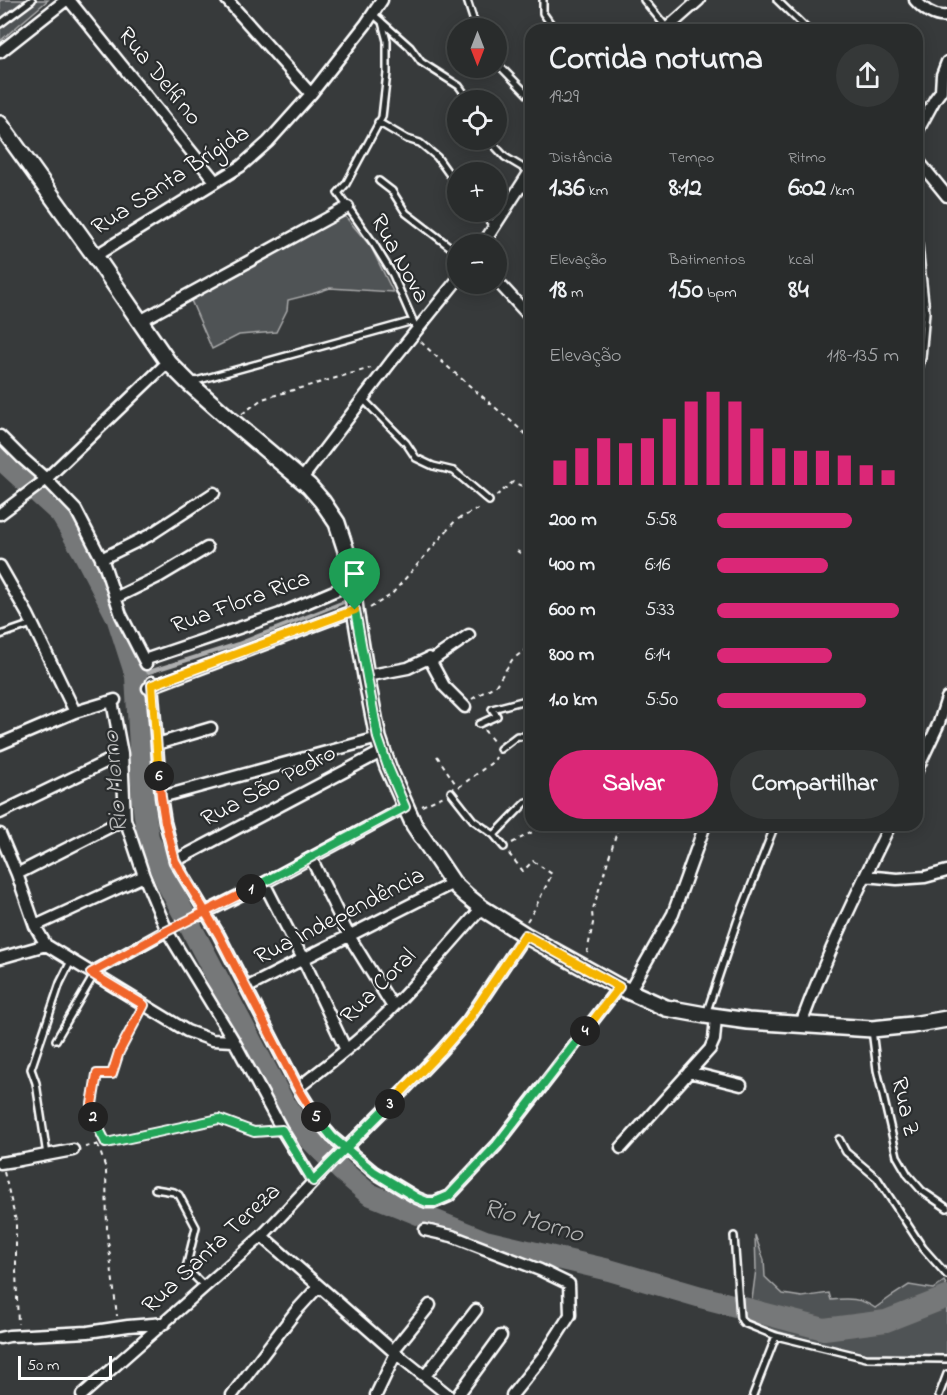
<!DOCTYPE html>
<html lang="pt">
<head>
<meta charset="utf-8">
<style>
	:root { --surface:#292c2c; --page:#353838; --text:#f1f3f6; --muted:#a5a7a9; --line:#454848; --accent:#db2777 }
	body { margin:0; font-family:"Indie Flower",sans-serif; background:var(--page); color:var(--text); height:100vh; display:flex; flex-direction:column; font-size:22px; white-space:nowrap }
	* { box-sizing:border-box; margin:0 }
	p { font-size:20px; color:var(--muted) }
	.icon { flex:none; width:33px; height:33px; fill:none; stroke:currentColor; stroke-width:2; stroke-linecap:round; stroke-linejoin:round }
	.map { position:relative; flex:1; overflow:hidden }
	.panel { position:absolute; left:525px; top:24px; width:398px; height:807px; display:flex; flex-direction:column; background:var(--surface); border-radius:18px; box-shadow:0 3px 15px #0003,0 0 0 2px var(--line) }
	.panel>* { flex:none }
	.needle { width:39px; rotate:180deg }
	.tools { position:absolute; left:447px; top:18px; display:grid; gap:12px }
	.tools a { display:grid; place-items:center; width:60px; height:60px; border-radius:50%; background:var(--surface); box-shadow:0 3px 15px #0003,0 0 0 2px var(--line); font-size:30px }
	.scale { position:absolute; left:18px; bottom:15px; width:94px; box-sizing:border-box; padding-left:6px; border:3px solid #fff; border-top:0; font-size:16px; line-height:21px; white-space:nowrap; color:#fff; -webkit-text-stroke:4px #2a2d2e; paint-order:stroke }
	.pin { position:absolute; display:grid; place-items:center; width:51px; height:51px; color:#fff; margin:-62px -26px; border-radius:50% 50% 50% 0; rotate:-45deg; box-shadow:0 0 6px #0007 }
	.pin .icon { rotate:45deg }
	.km { position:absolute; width:30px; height:30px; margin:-15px; border-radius:50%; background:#222; color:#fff; font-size:16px; line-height:30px; text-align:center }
	.round { display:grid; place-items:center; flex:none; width:63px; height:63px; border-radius:32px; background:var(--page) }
	.overview { display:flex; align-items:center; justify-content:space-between; height:102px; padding:0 24px }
	h1 { font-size:33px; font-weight:800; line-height:45px }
	.figures { display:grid; grid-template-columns:repeat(3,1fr); gap:9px; height:102px; padding:6px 24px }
	.figures div { display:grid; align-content:center }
	.figures b { font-size:26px; font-weight:800 }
	.figures small { font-size:16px; font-weight:400 }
	.figures p { font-size:16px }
	.chart { height:168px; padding:12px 24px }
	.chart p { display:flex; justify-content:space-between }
	.chart svg { width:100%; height:108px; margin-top:6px; stroke:var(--accent); stroke-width:6 }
	.cta { display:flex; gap:12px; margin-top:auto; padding:12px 24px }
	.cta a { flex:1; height:69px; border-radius:36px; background:var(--accent); color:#fff; font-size:24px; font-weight:800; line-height:69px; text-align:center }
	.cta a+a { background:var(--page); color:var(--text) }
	ul { padding:0 24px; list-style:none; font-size:20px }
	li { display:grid; grid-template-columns:96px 72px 1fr; align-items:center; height:45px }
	li i { height:15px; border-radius:8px; background:var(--accent) }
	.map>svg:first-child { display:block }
</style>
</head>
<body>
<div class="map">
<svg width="947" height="1395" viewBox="0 0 947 1395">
	<rect width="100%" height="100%" fill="#373a3b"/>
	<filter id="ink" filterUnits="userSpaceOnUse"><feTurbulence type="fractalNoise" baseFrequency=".0167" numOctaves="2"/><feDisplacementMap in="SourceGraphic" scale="12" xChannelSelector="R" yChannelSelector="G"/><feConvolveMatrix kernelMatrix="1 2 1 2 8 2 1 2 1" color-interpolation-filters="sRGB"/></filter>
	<g filter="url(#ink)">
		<path fill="#505354" stroke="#a8a9aa" stroke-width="1.5" d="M0 0H48L0 41Z
			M344 215 371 247 393 292 330 288 312 294 288 300 287 310 276 332 239 335 212 349 190 298Z
			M755 1235 764 1260 765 1277 783 1294 802 1297 829 1293 831 1300C848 1298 861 1298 875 1308L892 1296 909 1285 933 1289 944 1281 947 1286V1357H901L859 1355 749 1323 756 1269Z"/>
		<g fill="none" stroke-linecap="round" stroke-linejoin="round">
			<path stroke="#adaeaf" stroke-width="4" d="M136 676 238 644 344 602"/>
			<path stroke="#767879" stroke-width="22" d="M0 458 61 514 84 553 117 617 136 676 143 801 148 838 168 884 284 1104 305 1134 342 1171 369 1194 485 1241 609 1270 701 1297 824 1329 886 1321 947 1297"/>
			<defs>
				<path id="service" d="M467 0 476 28
					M543 0V13L555 30
					M644 0 667 28
					M777 0 808 30
					M373 14 382 22 387 41V73L382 117 346 184 338 193 374 244 393 275 417 330
					M383 23 410 47 421 62 459 86 467 97 474 100
					M0 24 32 0
					M496 62 531 98
					M378 122 407 139 420 143 437 157 452 178 458 182
					M472 140 492 143 505 157 530 172
					M379 181 392 191 406 213 453 249 458 251
					M521 187 531 193
					M479 212 495 226
					M916 242 919 245 926 312 922 358 916 378
					M916 305 925 301
					M192 382 413 321
					M363 399 406 443 416 458 433 466 454 471 489 501
					M0 635 32 624
					M479 724 497 716 492 709 522 701
					M500 749 517 736 531 737
					M451 792 473 820 494 835 526 802
					M494 835 504 847
					M706 1014 737 922 775 825
					M872 1030 877 1070 897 1156 908 1175 922 1191 947 1208
					M56 1040 94 975
					M839 1139 846 1152 877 1178 923 1248 947 1275
					M47 1155 36 1083 31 1069 60 983 71 961
					M155 1189 174 1192 179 1195 196 1227 186 1268 205 1287
					M734 1236 740 1317 742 1321 744 1323 776 1336 866 1358 947 1359
					M753 1395 776 1336
					M939 1395 947 1374"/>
				<path id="minor" d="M69 0 215 181
					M227 0 311 94
					M915 0C923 9 934 18 947 16
					M665 30 699 0
					M0 52 66 0
					M916 134 935 99 941 91 942 75 947 62
					M916 158 947 196
					M483 244 531 170
					M95 256 241 166 268 142 311 94 366 24 382 0
					M496 280 531 318
					M140 321 348 207
					M0 436 21 457 46 479 76 510 104 564 121 615 146 664
					M301 480 391 362 458 279
					M0 514 44 481 168 362
					M101 559 148 536 214 493
					M0 566 28 615 75 712
					M115 598 160 576 207 548
					M144 660 280 614 353 583
					M431 661 469 635
					M366 676 408 668 429 658 444 686 465 707
					M152 682 161 797 165 822 175 861 219 935 298 1088 319 1122 332 1137 374 1172 417 1198 427 1202H435L449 1196 497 1145 619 987
					M148 688 355 610
					M112 701 122 754 125 819 144 876 167 931 234 1041 282 1130 313 1181
					M0 744 75 712 115 700
					M157 744 211 728
					M916 772 939 723 947 698
					M161 797 378 738
					M0 813 122 754
					M0 834 17 874 35 926 46 945 187 1031 212 1040 234 1041
					M311 858 349 936 393 1007
					M175 861 383 751
					M17 874 125 819
					M865 876 897 879 925 877 947 871
					M264 883 303 959 346 1050
					M200 915 264 883 405 807
					M35 926 144 876
					M0 958 46 945
					M91 973 170 929
					M246 988 453 883
					M629 992 673 914 705 825
					M801 1024C826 956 858 890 890 825
					M689 1072 741 1085
					M298 1088C327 1065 357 1043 383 1017 418 983 449 944 482 908
					M621 1148 710 1049 714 1040 716 1017
					M0 1163 20 1160 73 1150
					M425 1230 452 1236 540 1270 569 1284 570 1315 545 1354 512 1395
					M262 1236 393 1351 448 1395
					M0 1338 9 1336 88 1332 128 1326 165 1323
					M393 1351 430 1305
					M425 1376 476 1310
					M82 1395 262 1236 331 1163 404 1090 441 1051 468 1020 525 935
					M232 1395 296 1311 318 1287
					M376 1395 396 1353
					M458 1395 501 1336"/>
				<path id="secondary" d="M0 124 95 256 168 362 189 383 232 421 309 486 322 501 337 523 349 560 355 610 366 676 378 738 388 767 414 825 453 883 467 896 482 908 525 935 619 987 666 1008 705 1015 748 1021 872 1029 912 1025 947 1019"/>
			</defs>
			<use href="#service" stroke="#fff" stroke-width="10"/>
			<use href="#minor" stroke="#fff" stroke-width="15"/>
			<use href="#secondary" stroke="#fff" stroke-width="20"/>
			<path stroke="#fff" stroke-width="2" stroke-dasharray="4.5 4.5" stroke-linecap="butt" d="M421 342C456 376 495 406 531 439
				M242 414 262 399 371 368
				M496 496 513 482 524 487 531 483
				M517 551 531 560
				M370 608 391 595 456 520 482 507
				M472 699 496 685 512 660 531 645
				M484 730 494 742
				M437 756 457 786
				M459 787 494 761 496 757
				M422 806 444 796
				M512 843 536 830 539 825
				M509 854 523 871 533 861 552 874 534 910 527 921
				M587 953 593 923 592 912 619 825
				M106 1143 92 1115V1104L97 1074H112L119 1051 138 1015
				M98 1145 106 1169 107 1231 117 1316
				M85 1147 219 1120 254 1132 269 1131
				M4 1172 16 1221V1271L18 1324"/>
			<use href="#service" stroke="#2a2d2e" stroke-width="5"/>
			<use href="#minor" stroke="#2a2d2e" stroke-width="10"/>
			<use href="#secondary" stroke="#2a2d2e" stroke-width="15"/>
		</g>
	</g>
	<g fill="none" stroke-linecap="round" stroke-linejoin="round" filter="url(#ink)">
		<defs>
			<path id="split-1" d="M251 889 405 807 388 767 378 738 355 610"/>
			<path id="split-2" d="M93 1117 92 1104 97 1074H112L119 1052 144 1005 91 973 167 931 251 889"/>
			<path id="split-3" d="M93 1117 106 1143 219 1119 254 1132 282 1130 313 1181 390 1104"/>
			<path id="split-4" d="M390 1104 441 1051 468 1020 525 935 619 987 585 1031"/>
			<path id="split-5" d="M316 1117 332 1137 374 1172 417 1198 427 1202H435L449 1196 497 1145 585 1031"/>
			<path id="split-6" d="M159 776 161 797 165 822 175 861 219 935 298 1088 316 1117"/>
			<path id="split-7" d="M159 776 152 685 355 610"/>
		</defs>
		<use href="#split-1" stroke="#fff" stroke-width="12"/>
		<use href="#split-2" stroke="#fff" stroke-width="12"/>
		<use href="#split-3" stroke="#fff" stroke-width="12"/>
		<use href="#split-4" stroke="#fff" stroke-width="12"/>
		<use href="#split-5" stroke="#fff" stroke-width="12"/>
		<use href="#split-6" stroke="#fff" stroke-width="12"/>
		<use href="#split-7" stroke="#fff" stroke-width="12"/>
		<use href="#split-1" stroke="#22a559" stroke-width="8"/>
		<use href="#split-2" stroke="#f0652b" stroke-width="8"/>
		<use href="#split-3" stroke="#22a559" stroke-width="8"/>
		<use href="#split-4" stroke="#f5b400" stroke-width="8"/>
		<use href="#split-5" stroke="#22a559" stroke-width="8"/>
		<use href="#split-6" stroke="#f0652b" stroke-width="8"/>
		<use href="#split-7" stroke="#f5b400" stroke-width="8"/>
	</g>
	<g text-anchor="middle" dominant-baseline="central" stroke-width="4.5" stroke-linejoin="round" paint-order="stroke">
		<g font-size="24" fill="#fff" stroke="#2a2d2e">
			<text transform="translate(159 77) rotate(51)">Rua Delfino</text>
			<text transform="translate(171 181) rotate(-33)">Rua Santa Brígida</text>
			<text transform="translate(399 259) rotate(61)">Rua Nova</text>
			<text transform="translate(241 603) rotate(-20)">Rua Flora Rica</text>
			<text transform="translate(269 787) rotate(-28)">Rua São Pedro</text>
			<text transform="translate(340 917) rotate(-27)">Rua Independência</text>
			<text transform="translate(379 987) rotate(-45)">Rua Coral</text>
			<text transform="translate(904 1107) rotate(77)">Rua Z</text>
			<text transform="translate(212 1249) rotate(-43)">Rua Santa Tereza</text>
		</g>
		<g font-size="26" font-style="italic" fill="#b4b5b5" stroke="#2a2d2e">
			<text transform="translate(116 782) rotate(-95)">Rio Morno</text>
			<text transform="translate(533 1222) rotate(16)">Rio Morno</text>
		</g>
	</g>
</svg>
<div class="tools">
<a><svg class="needle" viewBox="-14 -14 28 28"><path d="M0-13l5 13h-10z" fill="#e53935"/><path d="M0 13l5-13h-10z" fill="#a5a7a9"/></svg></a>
<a><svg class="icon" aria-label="locate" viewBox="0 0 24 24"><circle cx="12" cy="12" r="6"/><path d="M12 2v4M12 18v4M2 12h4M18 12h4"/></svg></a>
<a>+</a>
<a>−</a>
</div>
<div class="scale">50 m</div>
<div class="pin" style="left:355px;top:610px;background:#1e9e55"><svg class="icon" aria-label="arrive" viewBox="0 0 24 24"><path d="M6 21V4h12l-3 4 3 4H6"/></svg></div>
<b class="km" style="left:251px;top:889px">1</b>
<b class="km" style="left:93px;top:1117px">2</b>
<b class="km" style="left:390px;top:1104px">3</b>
<b class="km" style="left:585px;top:1031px">4</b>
<b class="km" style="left:316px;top:1117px">5</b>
<b class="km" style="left:159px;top:776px">6</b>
<section class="panel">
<div class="overview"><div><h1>Corrida noturna</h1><p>19:29</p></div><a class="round"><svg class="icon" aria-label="share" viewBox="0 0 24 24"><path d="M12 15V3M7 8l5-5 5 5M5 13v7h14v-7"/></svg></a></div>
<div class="figures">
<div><p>Distância</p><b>1.36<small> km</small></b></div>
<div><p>Tempo</p><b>8:12</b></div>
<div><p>Ritmo</p><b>6:02<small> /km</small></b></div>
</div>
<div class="figures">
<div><p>Elevação</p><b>18<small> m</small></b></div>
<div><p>Batimentos</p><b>150<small> bpm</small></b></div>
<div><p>kcal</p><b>84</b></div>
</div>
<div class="chart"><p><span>Elevação</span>118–135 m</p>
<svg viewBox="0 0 160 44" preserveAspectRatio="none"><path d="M5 44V34M15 44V29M25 44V25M35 44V27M45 44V25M55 44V17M65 44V10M75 44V6M85 44V10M95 44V21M105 44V29M115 44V30M125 44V30M135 44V32M145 44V36M155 44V38"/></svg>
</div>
<ul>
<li><b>200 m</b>5:58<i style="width:74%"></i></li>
<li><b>400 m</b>6:16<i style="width:61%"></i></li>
<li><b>600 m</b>5:33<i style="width:100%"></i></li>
<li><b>800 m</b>6:14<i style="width:63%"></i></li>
<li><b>1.0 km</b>5:50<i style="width:82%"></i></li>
</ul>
<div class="cta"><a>Salvar</a><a>Compartilhar</a></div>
</section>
</div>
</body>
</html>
